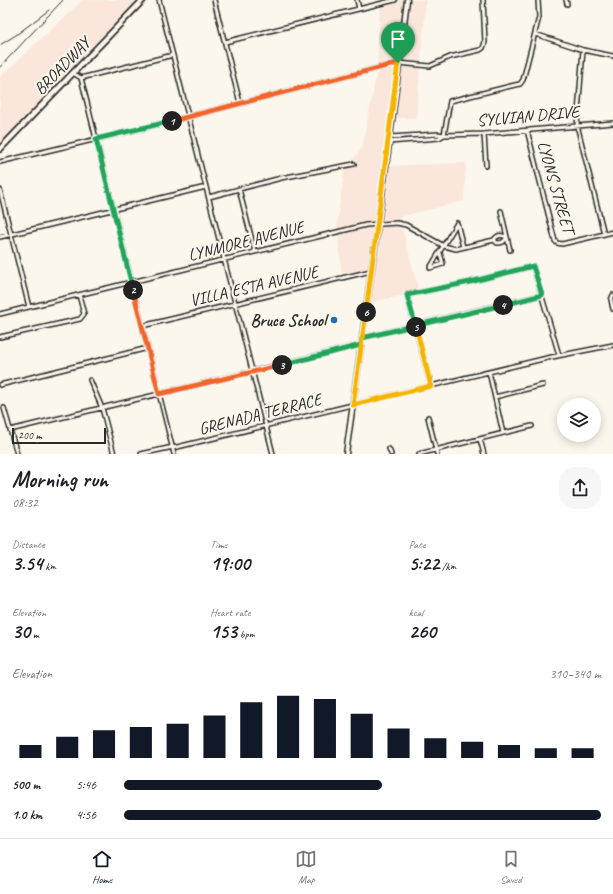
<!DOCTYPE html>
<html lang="en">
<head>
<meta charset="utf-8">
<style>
	:root { --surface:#fff; --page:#f6f6f6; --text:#202124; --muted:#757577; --line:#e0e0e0; --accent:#111827 }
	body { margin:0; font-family:Caveat,sans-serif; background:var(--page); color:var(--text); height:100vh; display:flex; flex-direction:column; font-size:15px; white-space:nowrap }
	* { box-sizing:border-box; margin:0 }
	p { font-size:13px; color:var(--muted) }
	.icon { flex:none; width:22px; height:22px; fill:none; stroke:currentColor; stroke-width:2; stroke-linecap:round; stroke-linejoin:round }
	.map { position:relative; height:454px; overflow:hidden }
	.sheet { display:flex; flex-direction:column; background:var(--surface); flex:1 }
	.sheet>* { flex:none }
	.buttons { position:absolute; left:557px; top:398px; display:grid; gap:8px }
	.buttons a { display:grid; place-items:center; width:44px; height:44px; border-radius:50%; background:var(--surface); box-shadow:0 2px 10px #0003; font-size:20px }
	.scale { position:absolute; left:12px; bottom:10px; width:94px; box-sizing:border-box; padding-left:4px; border:2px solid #2b2b2b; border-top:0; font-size:11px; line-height:14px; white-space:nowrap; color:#2b2b2b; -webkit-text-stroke:3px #fbf7ec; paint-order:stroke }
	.pin { position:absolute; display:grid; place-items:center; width:34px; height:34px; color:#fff; margin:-41px -17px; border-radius:50% 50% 50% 0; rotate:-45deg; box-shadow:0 0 4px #0007 }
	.pin .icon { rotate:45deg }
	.km { position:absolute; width:20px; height:20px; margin:-10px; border-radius:50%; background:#222; color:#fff; font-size:11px; line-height:20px; text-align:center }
	.round { display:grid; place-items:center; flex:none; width:42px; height:42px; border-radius:16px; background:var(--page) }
	.summary { display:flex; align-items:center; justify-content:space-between; height:68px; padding:0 12px }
	h1 { font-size:22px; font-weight:800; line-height:30px }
	.figures { display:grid; grid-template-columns:repeat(3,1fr); gap:6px; height:68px; padding:4px 12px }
	.figures div { display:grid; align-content:center }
	.figures b { font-size:20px; font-weight:800 }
	.figures small { font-size:11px; font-weight:400 }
	.figures p { font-size:11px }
	.chart { height:112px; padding:8px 12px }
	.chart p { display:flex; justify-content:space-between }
	.chart svg { width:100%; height:72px; margin-top:4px; stroke:var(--accent); stroke-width:6 }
	ul { padding:0 12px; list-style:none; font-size:13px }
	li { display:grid; grid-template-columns:64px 48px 1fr; align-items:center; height:30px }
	li i { height:10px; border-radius:5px; background:var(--accent) }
	.tabs { display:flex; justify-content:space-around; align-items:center; height:56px; border-top:1px solid var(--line); background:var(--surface); font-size:11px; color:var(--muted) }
	.tabs a { display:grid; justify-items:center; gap:2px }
	.tabs .selected { color:var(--accent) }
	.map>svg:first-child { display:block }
</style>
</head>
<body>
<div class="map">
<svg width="613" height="454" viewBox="0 0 613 454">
	<rect width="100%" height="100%" fill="#fbf7ec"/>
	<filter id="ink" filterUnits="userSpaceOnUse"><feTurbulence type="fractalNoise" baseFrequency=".025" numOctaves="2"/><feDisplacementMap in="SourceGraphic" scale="8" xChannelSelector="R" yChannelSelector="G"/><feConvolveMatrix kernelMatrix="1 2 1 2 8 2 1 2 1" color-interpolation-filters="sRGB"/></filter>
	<g filter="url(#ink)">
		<path fill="#fae6db" d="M83 0H136L0 145V77Z
			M382 0H426L416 118H395L389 166 466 163 464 201 399 217 419 292 372 302 367 275 342 276 337 226 344 171 362 148 377 72 379 20Z"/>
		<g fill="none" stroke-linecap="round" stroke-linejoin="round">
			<defs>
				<path id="street" d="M159 0 273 454
					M214 0 240 103
					M357 0 359 9
					M566 0 567 4
					M535 34 583 50 613 56
					M225 42 395 0
					M583 50 577 125 604 234
					M73 73 81 78 174 454
					M81 78 173 55
					M527 130 555 241 557 243 562 244 613 232
					M484 134 486 166
					M444 135 450 101 515 85 520 84 523 80 539 17 538 0
					M390 137 438 134 444 135 484 134 613 123
					M389 142 439 138 444 135
					M0 162 152 126 398 63 430 66 450 57 480 50 483 48 485 42 483 0
					M239 189 255 252
					M0 190 29 307
					M209 197 281 178 354 164
					M501 211 510 250
					M0 237 206 187
					M440 253 443 264 430 268 457 223 463 247
					M613 295 611 300 613 309
					M0 314 366 225 397 223 406 225 444 246 456 249 494 240C498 234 501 235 507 237 504 242 503 243 497 243L494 240
					M142 326 371 271
					M0 337 80 319 84 314 79 295
					M362 338 542 295
					M489 372 503 433
					M90 380 102 408 114 454
					M0 385 148 348
					M431 386 407 295 470 282 533 266 559 355
					M495 397 543 385
					M4 408 17 454
					M428 417 437 454
					M10 430 361 345
					M480 439 484 454
					M173 448 547 358 613 345
					M389 449 391 454
					M141 454 173 447
					M419 454 532 426"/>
				<path id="secondary" d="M346 454 390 137 407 0"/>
				<path id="primary" d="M0 149 143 0"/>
			</defs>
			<use href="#street" stroke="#2b2b2b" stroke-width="6"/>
			<use href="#secondary" stroke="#2b2b2b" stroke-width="7"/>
			<use href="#primary" stroke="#2b2b2b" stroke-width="8"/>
			<use href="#street" stroke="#fbf7ec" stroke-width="3"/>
			<use href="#secondary" stroke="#fbf7ec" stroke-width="4"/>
			<use href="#primary" stroke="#fbf7ec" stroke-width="4.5"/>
			<path stroke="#2b2b2b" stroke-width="1" d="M0 45 16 35 49 10
				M0 67 63 0"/>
		</g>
	</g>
	<g fill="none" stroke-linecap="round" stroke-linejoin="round" filter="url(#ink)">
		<defs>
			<path id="split-1" d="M172 121 398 63"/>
			<path id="split-2" d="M133 290 96 139 172 121"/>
			<path id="split-3" d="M133 290 159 394 282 365"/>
			<path id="split-4" d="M282 365 361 345 362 338 503 305"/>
			<path id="split-5" d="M416 327 407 295 470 282 533 266 542 295 503 305"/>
			<path id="split-6" d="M366 312 353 405 431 386 416 327"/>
			<path id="split-7" d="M366 312 398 63"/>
		</defs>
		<use href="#split-1" stroke="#fff" stroke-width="8"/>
		<use href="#split-2" stroke="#fff" stroke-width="8"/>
		<use href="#split-3" stroke="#fff" stroke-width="8"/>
		<use href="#split-4" stroke="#fff" stroke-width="8"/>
		<use href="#split-5" stroke="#fff" stroke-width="8"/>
		<use href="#split-6" stroke="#fff" stroke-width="8"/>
		<use href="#split-7" stroke="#fff" stroke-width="8"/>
		<use href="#split-1" stroke="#f0652b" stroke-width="5"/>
		<use href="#split-2" stroke="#22a559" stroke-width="5"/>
		<use href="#split-3" stroke="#f0652b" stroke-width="5"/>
		<use href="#split-4" stroke="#22a559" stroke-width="5"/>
		<use href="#split-5" stroke="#22a559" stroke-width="5"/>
		<use href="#split-6" stroke="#f5b400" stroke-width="5"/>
		<use href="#split-7" stroke="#f5b400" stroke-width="5"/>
	</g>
	<circle fill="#1f6fb2" stroke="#fbf7ec" stroke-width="1.5" cx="334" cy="320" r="4"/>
	<g text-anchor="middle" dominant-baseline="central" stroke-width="4" stroke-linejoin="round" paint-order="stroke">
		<g font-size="17" fill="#2b2b2b" stroke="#fbf7ec">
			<text transform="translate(62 66) rotate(-46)">BROADWAY</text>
			<text transform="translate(528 116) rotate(-5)">SYLVIAN DRIVE</text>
			<text transform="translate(556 187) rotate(74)">LYONS STREET</text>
			<text transform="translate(246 241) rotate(-14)">LYNMORE AVENUE</text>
			<text transform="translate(254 286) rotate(-13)">VILLA ESTA AVENUE</text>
			<text transform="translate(260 414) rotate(-14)">GRENADA TERRACE</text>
		</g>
		<g font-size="17" font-weight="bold" fill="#2b2b2b" stroke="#fbf7ec" text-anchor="end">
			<text x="326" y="320">Bruce School</text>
		</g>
	</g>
</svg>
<div class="buttons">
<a><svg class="icon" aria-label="layers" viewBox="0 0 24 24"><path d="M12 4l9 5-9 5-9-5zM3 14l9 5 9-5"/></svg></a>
</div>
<div class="scale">200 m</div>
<div class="pin" style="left:398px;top:63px;background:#1e9e55"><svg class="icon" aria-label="arrive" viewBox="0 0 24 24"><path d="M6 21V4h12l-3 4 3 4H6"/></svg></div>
<b class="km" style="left:172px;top:121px">1</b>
<b class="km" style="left:133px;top:290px">2</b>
<b class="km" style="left:282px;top:365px">3</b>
<b class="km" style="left:503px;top:305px">4</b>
<b class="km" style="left:416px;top:327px">5</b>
<b class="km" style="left:366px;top:312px">6</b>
</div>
<section class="sheet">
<div class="summary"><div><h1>Morning run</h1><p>08:32</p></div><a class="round"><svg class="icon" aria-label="share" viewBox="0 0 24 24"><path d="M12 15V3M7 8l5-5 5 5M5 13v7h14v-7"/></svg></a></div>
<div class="figures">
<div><p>Distance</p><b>3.54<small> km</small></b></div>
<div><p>Time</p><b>19:00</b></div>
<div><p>Pace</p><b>5:22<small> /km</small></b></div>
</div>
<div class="figures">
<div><p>Elevation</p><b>30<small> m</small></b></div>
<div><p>Heart rate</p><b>153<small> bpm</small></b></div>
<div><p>kcal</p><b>260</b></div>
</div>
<div class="chart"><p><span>Elevation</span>310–340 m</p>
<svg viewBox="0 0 160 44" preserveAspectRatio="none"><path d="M5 44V36M15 44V31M25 44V27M35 44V25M45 44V23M55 44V18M65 44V10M75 44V6M85 44V8M95 44V17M105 44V26M115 44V32M125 44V34M135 44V36M145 44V38M155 44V38"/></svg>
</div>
<ul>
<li><b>500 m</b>5:46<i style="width:54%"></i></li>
<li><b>1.0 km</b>4:56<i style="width:100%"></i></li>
</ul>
</section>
<nav class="tabs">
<a class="selected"><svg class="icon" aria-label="home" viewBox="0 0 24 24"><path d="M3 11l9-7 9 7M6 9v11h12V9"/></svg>Home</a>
<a><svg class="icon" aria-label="map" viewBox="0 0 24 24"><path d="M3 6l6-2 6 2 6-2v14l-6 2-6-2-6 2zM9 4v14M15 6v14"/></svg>Map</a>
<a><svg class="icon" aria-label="saved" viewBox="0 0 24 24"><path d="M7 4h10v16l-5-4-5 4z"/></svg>Saved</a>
</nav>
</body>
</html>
